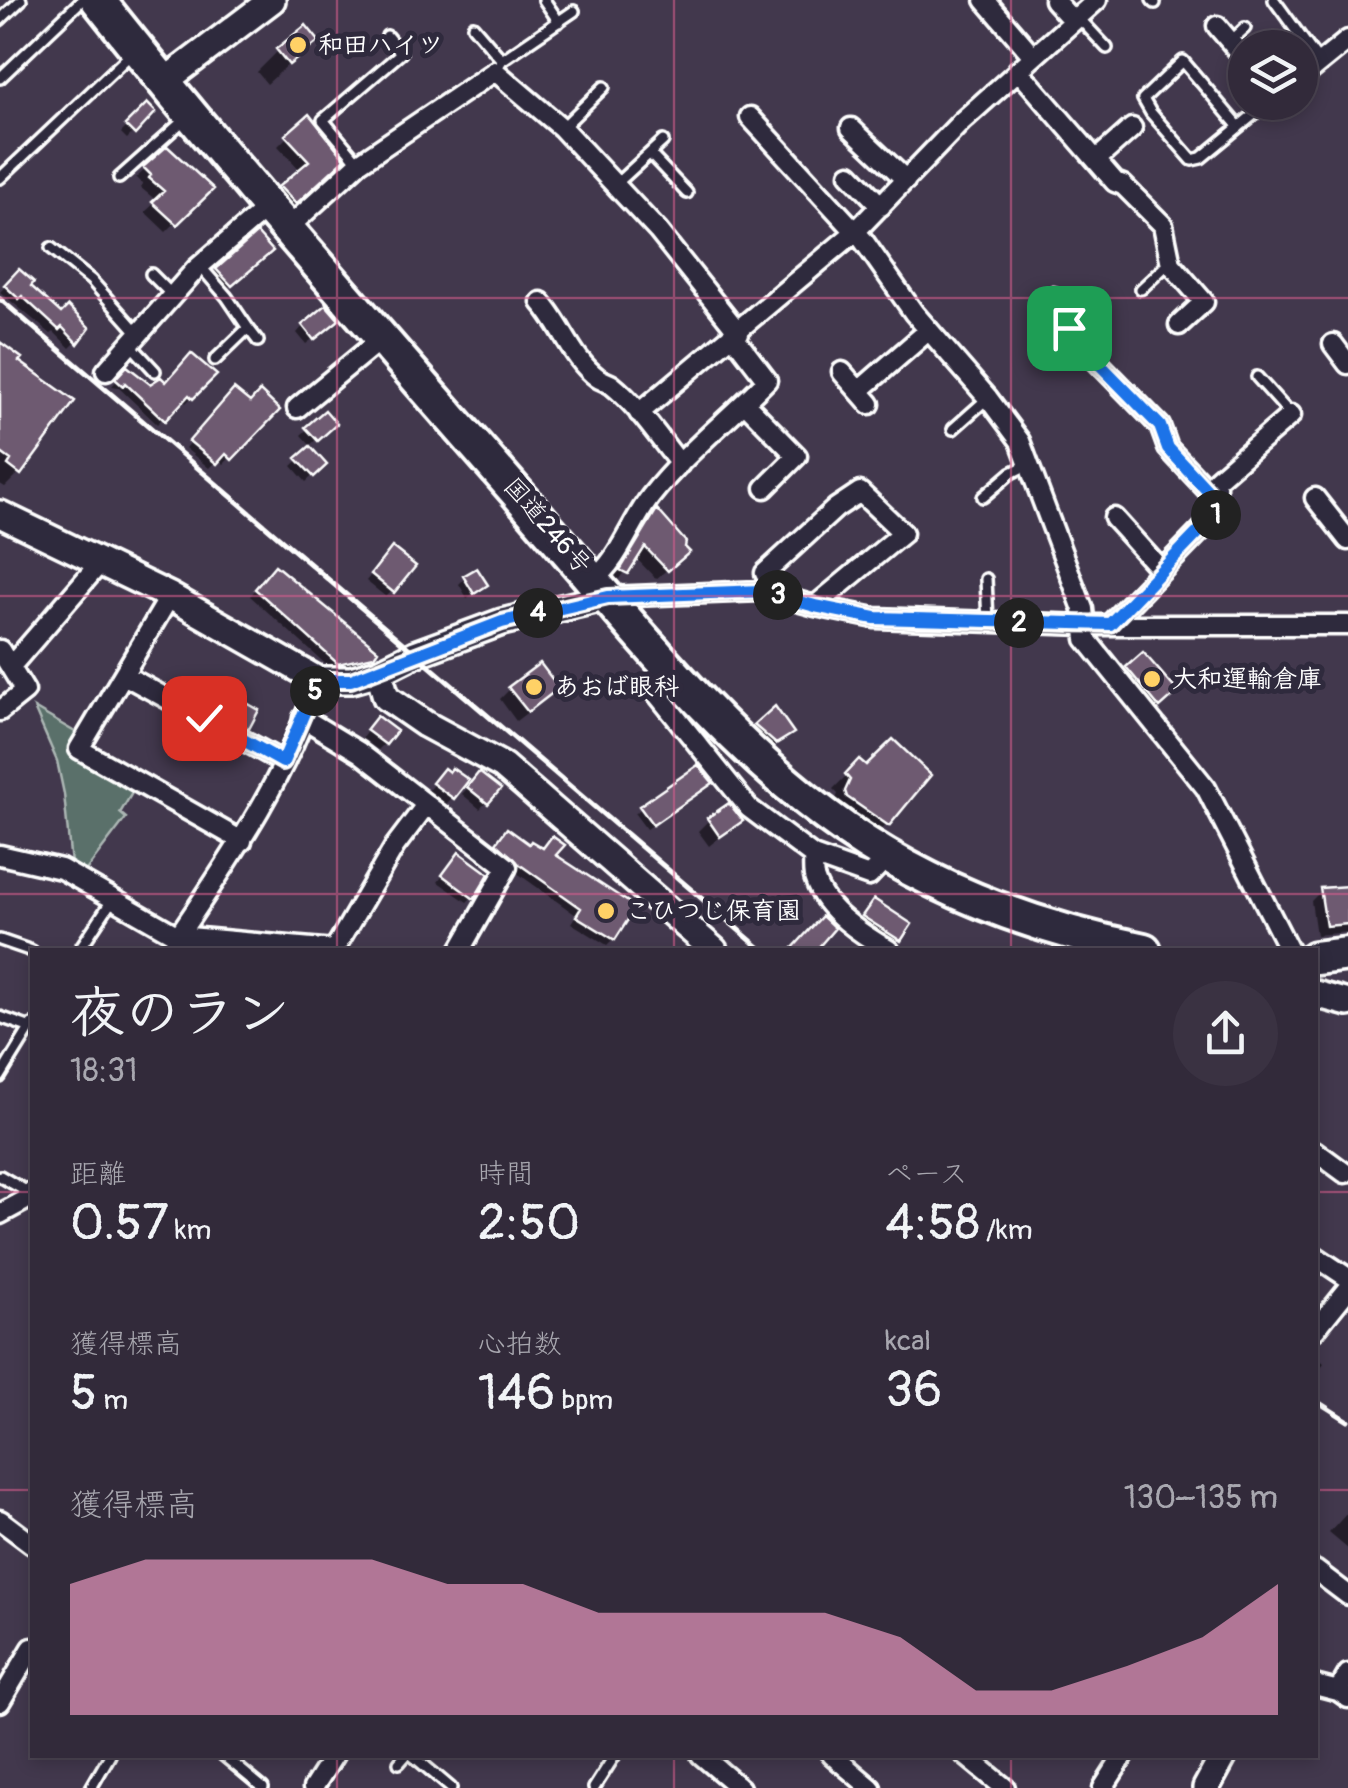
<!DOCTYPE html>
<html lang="ja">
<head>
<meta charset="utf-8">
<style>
	:root { --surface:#322a3a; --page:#3a3242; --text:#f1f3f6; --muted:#a8a7af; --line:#4d4654; --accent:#e797bd }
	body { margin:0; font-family:Pangolin,"Klee One",sans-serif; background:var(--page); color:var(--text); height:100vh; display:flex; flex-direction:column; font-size:38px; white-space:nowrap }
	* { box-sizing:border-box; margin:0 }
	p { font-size:32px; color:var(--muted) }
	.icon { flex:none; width:55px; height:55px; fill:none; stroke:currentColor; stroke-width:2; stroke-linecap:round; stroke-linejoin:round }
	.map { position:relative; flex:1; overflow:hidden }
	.details { position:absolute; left:30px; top:948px; width:1288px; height:810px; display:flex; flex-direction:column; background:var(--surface); border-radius:0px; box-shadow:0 5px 15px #0003,0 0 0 2px var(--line) }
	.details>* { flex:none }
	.controls { position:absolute; left:1228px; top:30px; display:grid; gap:20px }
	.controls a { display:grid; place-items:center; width:90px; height:90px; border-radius:50%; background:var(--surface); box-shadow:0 5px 15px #0003,0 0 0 2px var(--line); font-size:50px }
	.pin { position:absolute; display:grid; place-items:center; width:85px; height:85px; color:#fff; margin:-42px; border-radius:20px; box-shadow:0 5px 15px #0006 }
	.km { position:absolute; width:50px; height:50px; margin:-25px; border-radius:50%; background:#222; color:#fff; font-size:28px; line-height:50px; text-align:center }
	.round { display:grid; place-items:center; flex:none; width:105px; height:105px; border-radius:52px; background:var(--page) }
	.headline { display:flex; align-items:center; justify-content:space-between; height:170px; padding:0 40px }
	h1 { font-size:55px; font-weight:600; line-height:75px }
	.stats { display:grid; grid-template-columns:repeat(3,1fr); gap:15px; height:170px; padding:10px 40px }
	.stats div { display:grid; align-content:center }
	.stats b { font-size:50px; font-weight:600 }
	.stats small { font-size:28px; font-weight:400 }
	.stats p { font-size:28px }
	.chart { height:280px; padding:20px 40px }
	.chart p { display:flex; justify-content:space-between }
	.chart svg { width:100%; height:180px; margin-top:10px; fill:var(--accent); opacity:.7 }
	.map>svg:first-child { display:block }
</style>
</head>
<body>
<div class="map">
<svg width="1348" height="1788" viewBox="0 0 1348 1788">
	<rect width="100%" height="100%" fill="#42384d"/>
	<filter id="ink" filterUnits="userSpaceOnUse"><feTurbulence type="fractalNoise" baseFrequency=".01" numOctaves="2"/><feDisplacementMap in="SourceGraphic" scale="20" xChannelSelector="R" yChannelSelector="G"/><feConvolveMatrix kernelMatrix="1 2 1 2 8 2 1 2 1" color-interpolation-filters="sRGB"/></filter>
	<g filter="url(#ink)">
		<path fill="#5a6f6a" stroke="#acb7b4" stroke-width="2.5" d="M34 708 80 735 72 750 135 788 120 813 126 818 84 873 71 864 64 794 57 761Z"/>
		<path fill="#0007" d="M315 40 267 84 257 72 278 51Z
			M147 106 153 112 127 139 121 133Z
			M287 137 342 159 286 211 272 197 301 171 278 146Z
			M167 149 210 189 166 232 145 212 157 201 141 188 143 185 136 178Z
			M260 261 220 294 207 280 217 270Z
			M19 272 76 342 70 348 54 332 51 334 0 292Z
			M303 326H329L306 344 297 333Z
			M0 345 19 473 5 487 0 484Z
			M127 369 149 387 213 375 186 403 182 399 157 424 118 387 112 386Z
			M234 392 250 406 276 410 224 464 218 459 209 468 185 448Z
			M324 413 334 424 310 445 301 435Z
			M310 449 324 465 306 482 292 466Z
			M657 513 676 562 656 579 635 557 616 583 611 581 647 522Z
			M386 556 392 591 386 597 366 581Z
			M269 575 371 655 364 662 331 669 250 596Z
			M465 578 485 585 467 598 459 584Z
			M1128 669 1164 702 1149 716 1117 679Z
			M510 689 546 698 516 721 500 699Z
			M215 692 247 727 244 730 205 708Z
			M775 710 790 733 769 749 750 732Z
			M371 726 384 744 378 750 362 738Z
			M859 763 887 824 874 838 833 806 838 794 833 789Z
			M480 775 498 789 480 809 462 794Z
			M438 778 452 798 446 804 428 791Z
			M703 789 646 829 635 814 641 808Z
			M709 820 740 821 709 846 698 831Z
			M502 837 552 856 613 939 607 945 571 923 576 915 513 870 492 850Z
			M453 862 473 896 467 902 438 882Z
			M1348 890V932L1316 935 1311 901 1321 891Z
			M868 909 909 925 893 946 858 924Z
			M1315 1356 1324 1363 1315 1374Z
			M1348 1512V1549L1329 1533Z"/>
		<path fill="#6e5a71" stroke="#fff" stroke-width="2.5" d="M306 25 319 41 289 65 276 49Z
			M147 103 156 112 135 135 125 125Z
			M309 114 345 159 296 204 279 186 309 161 285 135Z
			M167 146 214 189 177 225 152 202 164 191 149 178 151 175 143 167Z
			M257 233 273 251 232 286 216 269Z
			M19 269 34 282 31 286 61 313 68 306 90 328 78 344 62 327 59 330 22 296 19 299 4 285Z
			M326 305 339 320 314 340 302 325Z
			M0 342 22 358 19 361 75 401 21 475 8 465 11 460 0 452Z
			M191 353 217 375 193 399 189 395 165 421 125 383 123 386 115 379 127 366 150 384 161 377 166 382Z
			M234 389 250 402 260 391 280 410 232 460 226 454 217 464 189 441Z
			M325 410 337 424 318 441 305 427Z
			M310 446 327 465 314 477 296 458Z
			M657 509 686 542 685 547 690 552 668 571 645 547 628 574 620 570Z
			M392 547 416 566 394 593 371 574Z
			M275 565 378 650 374 656 338 664 255 589Z
			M477 568 488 585 474 594 463 576Z
			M1143 652 1178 692 1160 708 1126 667Z
			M540 663 559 688 528 712 508 687Z
			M217 686 259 710 249 729 206 705Z
			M775 706 794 733 776 744 754 725Z
			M377 716 397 731 386 745 366 730Z
			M893 739 931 775 889 826 847 797 845 791 850 780 845 774 859 759 866 765Z
			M698 765 713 783 653 825 639 806Z
			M444 768 449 772 452 768 469 780 454 799 432 783Z
			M479 772 501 789 488 804 467 787Z
			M729 803 743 821 720 837 707 818Z
			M507 828 529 844 531 841 543 848 552 836 565 845 556 855 636 907 615 940 576 916 581 908 519 864 496 843Z
			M459 852 489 874 474 899 442 875Z
			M1348 886V924L1326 926 1320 888Z
			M874 899 912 924 901 941 862 916Z
			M822 916 835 928 816 950H791Z"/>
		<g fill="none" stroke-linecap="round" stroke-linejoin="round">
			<defs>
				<path id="lane" d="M544 0 559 22
					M1152 0 1155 3
					M1274 0 1319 62
					M1078 17 1107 48
					M0 20 21 0
					M473 26 502 60
					M1231 41 1245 28
					M495 71 502 60 574 11
					M0 78 82 0
					M1239 127 1183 61 1143 99 1151 113 1192 160 1201 158 1269 102
					M562 128 604 87
					M650 154 687 193
					M359 163 323 120 401 53 387 36
					M0 178 131 54
					M119 178 184 120
					M615 185 663 141
					M51 248 91 280 137 332
					M200 266 227 297 248 328 215 360
					M151 274 172 295
					M1141 289 1171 261
					M248 328 258 341
					M130 344 155 371
					M1257 377 1291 415
					M953 429 988 398
					M983 497 1011 473 1029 464
					M986 579 988 621
					M0 940 32 951
					M79 950 113 899
					M0 1017 31 1028
					M0 1077 32 1025
					M0 1176 31 1194
					M223 1755 263 1788
					M412 1755 451 1788
					M399 1763 406 1755
					M91 1788 110 1755
					M594 1788 615 1755"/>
				<path id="street" d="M985 0 1033 56
					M1054 0 1073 21
					M1217 26 1245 59
					M1018 70 1115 182 1123 185 1163 225 1171 264 1204 302 1179 325
					M1300 79 1348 40
					M750 117 863 240 914 313 988 398 1020 441 1083 609 1086 639 1206 788 1289 950
					M851 128 906 180
					M1096 160 1132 128
					M850 174 881 206
					M288 228 359 163 495 71 562 128 658 231 739 333
					M1053 297 1068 311 1069 328 1076 340 1160 426 1168 448 1216 499
					M541 302C562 325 572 359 598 378 602 381 608 382 612 385 638 406 659 438 680 464
					M1333 344 1348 364
					M106 371 196 269 269 206
					M842 372 870 404
					M859 391 929 330
					M745 403 797 456 765 488
					M297 408 382 338
					M639 413 855 232 961 122 1097 0
					M1315 498 1348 540
					M1114 518 1161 570
					M593 580C620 559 630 523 651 496 685 453 729 419 767 380L734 337
					M776 594 765 573 836 508 860 492 903 533 815 606
					M170 596 79 749 242 841
					M608 597 761 591 815 606 875 618 1085 625H1348
					M1110 624 1216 515V480L1291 415
					M0 650 25 691 0 711
					M11 666 100 563
					M669 666 653 689 749 808 813 856
					M124 675 283 762
					M303 718 359 752 507 867 460 950
					M0 855 61 869 178 936 334 950
					M888 856 869 876 813 856C814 864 812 874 815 880 825 911 863 935 889 950
					M172 950 178 936C232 856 289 773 318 680
					M334 950 395 846 426 805
					M1315 1151 1345 1173
					M0 1214 24 1201 32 1192
					M1315 1256 1348 1278
					M1315 1330 1348 1289
					M0 1520 32 1544
					M1315 1570 1348 1595
					M1315 1685 1338 1691 1348 1698
					M1338 1691 1348 1674
					M0 1702 32 1648
					M701 1755 740 1788
					M832 1755 871 1788
					M965 1755 1005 1788
					M313 1788 334 1755
					M1103 1788 1124 1755"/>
				<path id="secondary" d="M165 81 272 0
					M0 514 170 596 318 680H351L379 672 415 654 502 622 608 597
					M379 672 386 697 425 724 503 766 714 950
					M1315 994 1348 1003
					M1206 1788 1224 1755"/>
				<path id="highway" d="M98 0C234 172 380 336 524 501 624 615 720 741 845 829 934 891 1039 929 1144 950
					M1315 958 1348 954"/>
			</defs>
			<use href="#lane" stroke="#fff" stroke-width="16"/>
			<use href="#street" stroke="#fff" stroke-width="25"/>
			<use href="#secondary" stroke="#fff" stroke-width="32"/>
			<use href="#highway" stroke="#fff" stroke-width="40"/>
			<use href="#lane" stroke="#2f2a3d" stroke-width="9"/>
			<use href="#street" stroke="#2f2a3d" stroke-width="18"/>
			<use href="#secondary" stroke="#2f2a3d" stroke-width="25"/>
			<use href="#highway" stroke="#2f2a3d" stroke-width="32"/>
			<path stroke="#fff" stroke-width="5" d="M0 299 762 950
				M1315 1400 1348 1421"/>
		</g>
	</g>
	<g fill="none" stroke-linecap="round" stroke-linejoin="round" filter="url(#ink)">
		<defs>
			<path id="route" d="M204 718 283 762 318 680H351L502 622 608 597 761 591 815 606 875 618 1110 624 1216 514V500L1168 448 1160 426 1076 340 1069 328"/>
		</defs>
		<use href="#route" stroke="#fff" stroke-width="20"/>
		<use href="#route" stroke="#1a73e8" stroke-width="12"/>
	</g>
	<path fill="none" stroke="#d45d8c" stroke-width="2.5" stroke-opacity="0.55" d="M337 0V950M674 0V950M1011 0V950M0 298H1348M0 596H1348M0 894H1348M0 1192H32M1315 1192H1348M0 1490H32M1315 1490H1348M337 1755V1788M674 1755V1788M1011 1755V1788"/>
	<g fill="#ffd166" stroke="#2f2a3d" stroke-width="4">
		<circle cx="298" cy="45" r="10"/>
		<circle cx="1152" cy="679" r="10"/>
		<circle cx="534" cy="687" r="10"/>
		<circle cx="606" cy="911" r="10"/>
	</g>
	<g text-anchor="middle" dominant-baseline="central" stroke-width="10" stroke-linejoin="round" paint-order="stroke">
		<g font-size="25" font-weight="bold" fill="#fff" stroke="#2f2a3d" text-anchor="start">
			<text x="318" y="45">和田ハイツ</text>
			<text x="1172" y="679">大和運輸倉庫</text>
			<text x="554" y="687">あおば眼科</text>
			<text x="626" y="911">こひつじ保育園</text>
		</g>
		<g font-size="25" fill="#fff" stroke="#2f2a3d">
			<text transform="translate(547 526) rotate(49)">国道246号</text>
		</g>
	</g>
</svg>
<div class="controls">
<a><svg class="icon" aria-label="layers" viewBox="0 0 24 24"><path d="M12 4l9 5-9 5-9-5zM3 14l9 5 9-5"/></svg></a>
</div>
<div class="pin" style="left:1069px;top:328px;background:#1e9e55"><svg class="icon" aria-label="arrive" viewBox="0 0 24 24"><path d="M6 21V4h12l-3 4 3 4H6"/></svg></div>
<div class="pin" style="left:204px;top:718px;background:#d93025"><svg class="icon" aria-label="check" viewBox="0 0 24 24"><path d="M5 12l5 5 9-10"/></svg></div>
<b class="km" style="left:1216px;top:515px">1</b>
<b class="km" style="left:1019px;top:623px">2</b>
<b class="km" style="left:778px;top:595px">3</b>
<b class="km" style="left:538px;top:613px">4</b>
<b class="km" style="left:315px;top:691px">5</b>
<section class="details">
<div class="headline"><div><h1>夜のラン</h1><p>18:31</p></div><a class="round"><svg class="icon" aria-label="share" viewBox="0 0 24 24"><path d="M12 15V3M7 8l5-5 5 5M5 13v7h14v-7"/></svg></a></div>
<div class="stats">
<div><p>距離</p><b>0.57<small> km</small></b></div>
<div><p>時間</p><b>2:50</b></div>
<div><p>ペース</p><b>4:58<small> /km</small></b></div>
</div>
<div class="stats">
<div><p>獲得標高</p><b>5<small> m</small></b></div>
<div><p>心拍数</p><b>146<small> bpm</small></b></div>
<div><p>kcal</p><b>36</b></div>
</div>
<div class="chart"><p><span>獲得標高</span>130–135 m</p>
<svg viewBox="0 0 160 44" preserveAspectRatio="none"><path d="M0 44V12L10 6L20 6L30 6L40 6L50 12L60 12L70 19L80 19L90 19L100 19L110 25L120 38L130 38L140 32L150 25L160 12V44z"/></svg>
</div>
</section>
</div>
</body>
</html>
